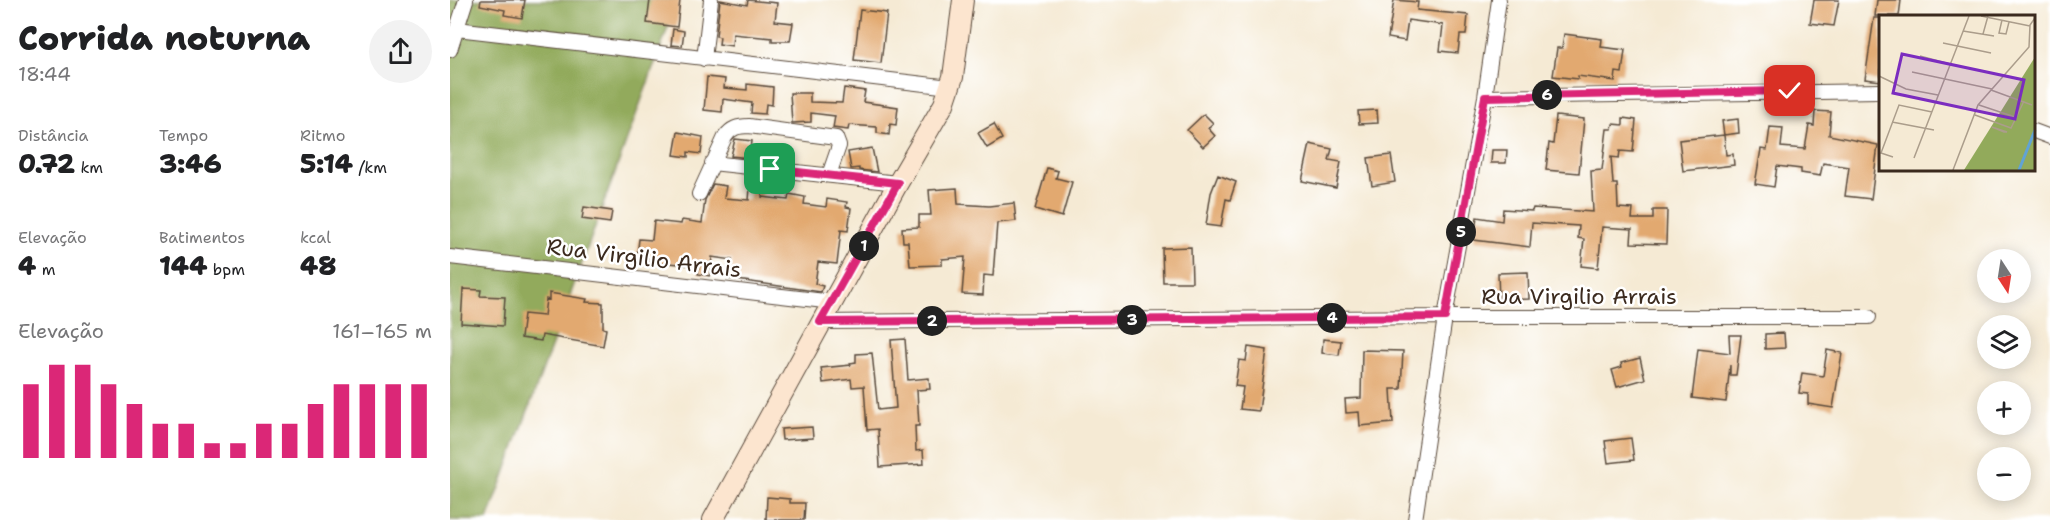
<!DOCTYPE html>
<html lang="pt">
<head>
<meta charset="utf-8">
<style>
	:root { --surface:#fff; --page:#f2f2f2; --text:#202124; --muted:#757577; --accent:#db2777 }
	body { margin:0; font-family:"Shantell Sans",sans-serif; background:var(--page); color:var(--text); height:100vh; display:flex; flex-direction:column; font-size:22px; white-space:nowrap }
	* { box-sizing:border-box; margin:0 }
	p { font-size:20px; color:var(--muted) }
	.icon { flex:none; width:33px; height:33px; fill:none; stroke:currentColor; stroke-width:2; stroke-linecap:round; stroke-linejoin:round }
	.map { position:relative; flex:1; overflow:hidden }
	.panel { display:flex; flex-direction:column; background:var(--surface); width:450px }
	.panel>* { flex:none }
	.needle { width:39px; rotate:168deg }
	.buttons { position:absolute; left:1527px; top:249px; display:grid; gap:12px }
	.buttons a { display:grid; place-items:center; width:54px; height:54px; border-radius:50%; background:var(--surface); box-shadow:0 3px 15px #0003; font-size:30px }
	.pin { position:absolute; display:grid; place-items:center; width:51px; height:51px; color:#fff; margin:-26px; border-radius:12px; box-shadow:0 3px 9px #0006 }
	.km { position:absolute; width:30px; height:30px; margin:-15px; border-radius:50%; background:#222; color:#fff; font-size:16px; line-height:30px; text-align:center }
	.round { display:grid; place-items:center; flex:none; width:63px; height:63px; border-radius:32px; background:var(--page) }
	.head { display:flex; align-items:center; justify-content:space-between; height:102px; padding:0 18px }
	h1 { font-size:33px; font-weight:800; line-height:45px }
	.stats { display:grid; grid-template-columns:repeat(3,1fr); gap:9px; height:102px; padding:6px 18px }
	.stats div { display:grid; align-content:center }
	.stats b { font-size:26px; font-weight:800 }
	.stats small { font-size:16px; font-weight:400 }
	.stats p { font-size:16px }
	.chart { height:168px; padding:12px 18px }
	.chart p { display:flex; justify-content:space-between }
	.chart svg { width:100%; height:108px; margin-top:6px; stroke:var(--accent); stroke-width:6 }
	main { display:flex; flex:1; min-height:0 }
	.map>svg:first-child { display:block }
</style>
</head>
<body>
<main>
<section class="panel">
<div class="head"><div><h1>Corrida noturna</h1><p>18:44</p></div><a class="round"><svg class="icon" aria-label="share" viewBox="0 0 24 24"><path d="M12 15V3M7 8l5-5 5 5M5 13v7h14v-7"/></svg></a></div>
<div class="stats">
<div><p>Distância</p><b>0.72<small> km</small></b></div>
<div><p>Tempo</p><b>3:46</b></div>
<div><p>Ritmo</p><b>5:14<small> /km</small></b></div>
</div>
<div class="stats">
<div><p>Elevação</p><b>4<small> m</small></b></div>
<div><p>Batimentos</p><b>144<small> bpm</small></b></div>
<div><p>kcal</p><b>48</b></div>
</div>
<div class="chart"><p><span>Elevação</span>161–165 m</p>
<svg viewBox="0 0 160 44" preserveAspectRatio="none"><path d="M5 44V14M15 44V6M25 44V6M35 44V14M45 44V22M55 44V30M65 44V30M75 44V38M85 44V38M95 44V30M105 44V30M115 44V22M125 44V14M135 44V14M145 44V14M155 44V14"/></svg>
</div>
</section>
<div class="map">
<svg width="1600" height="520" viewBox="0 0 1600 520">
	<rect width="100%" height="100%" fill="#fff"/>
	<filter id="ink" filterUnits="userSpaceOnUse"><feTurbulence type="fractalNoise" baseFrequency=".0167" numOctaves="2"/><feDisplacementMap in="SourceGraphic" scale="12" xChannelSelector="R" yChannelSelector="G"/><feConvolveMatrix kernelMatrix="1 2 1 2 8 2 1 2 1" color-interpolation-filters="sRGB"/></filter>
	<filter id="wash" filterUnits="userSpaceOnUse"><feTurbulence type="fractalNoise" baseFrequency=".008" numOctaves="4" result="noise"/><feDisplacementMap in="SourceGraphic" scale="24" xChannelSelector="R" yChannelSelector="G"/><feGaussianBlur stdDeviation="1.35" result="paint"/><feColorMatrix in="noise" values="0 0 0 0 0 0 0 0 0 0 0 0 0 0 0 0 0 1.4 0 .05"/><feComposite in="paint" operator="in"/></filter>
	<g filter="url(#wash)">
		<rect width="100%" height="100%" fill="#f5ead4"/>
		<path fill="#92aa5b" stroke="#666a3c" stroke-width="1.5" d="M0 0H228L38 520H0Z"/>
		<g id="blocks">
			<path fill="#e2a970" d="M31 0H75L72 18 54 15 55 10 30 5Z
				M200 0H230L227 27 197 23Z
				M270 0 297 5 298 0 327 3 325 21 343 23 340 41H322V38L283 34 282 46 269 44 270 37 266 36Z
				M944 0 968 2 967 10 1018 15 1016 35H1010L1008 53 990 51 993 25 958 20 955 41 938 38Z
				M1364 0H1389L1384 26 1360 23Z
				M1427 0H1451L1449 16H1425Z
				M410 10 437 13 431 63 404 60Z
				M1424 18H1431V81L1415 79Z
				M223 29 234 31 232 46 221 45Z
				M1114 34 1152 39 1151 47 1175 50 1172 73 1166 72 1165 81 1128 76V79L1103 76 1107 48H1112Z
				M257 77 275 79 274 88 297 90V84L323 87 322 105 316 104 315 114 301 113 302 103 273 99 272 112 254 110Z
				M394 88 415 91 413 102 448 107 446 125 440 124 439 135 427 133V127L399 125 398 130 383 128 385 116 361 113V122L342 123 340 93H360V102L392 103Z
				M927 110 928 123 909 124 908 111Z
				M1365 111 1381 112 1379 135 1428 145 1421 199 1395 196 1399 167 1373 163 1370 176 1351 173V169L1327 166 1324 187 1305 184 1311 149 1317 150 1320 127 1333 128 1331 147 1355 149 1359 125 1364 126Z
				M754 114 763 123 758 128 765 136 753 147 737 130Z
				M1106 116 1134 119 1129 173 1096 170 1099 143 1103 144Z
				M1173 118 1186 120 1183 152 1170 151 1169 158 1161 157 1163 184H1167L1168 208 1183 209 1182 219H1203V210H1217L1216 244 1181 243 1182 229 1152 227 1148 268 1131 266 1134 239 1128 238 1129 226 1082 223 1080 247 1024 240 1027 217 1052 221 1053 209 1082 211 1083 208 1143 212 1141 171 1152 170 1157 129H1162L1163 124 1173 125Z
				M1288 119 1289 133 1274 135 1272 121Z
				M544 124 552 139 537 148 528 133Z
				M228 132 253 137 251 154 238 152V157L224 155Z
				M1274 135 1276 155 1283 154 1284 165 1233 171 1229 140Z
				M285 139 302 141 300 158 281 156Z
				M860 144 882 149 879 160 891 162 886 188 852 181Z
				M422 148 427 172 409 170V168L401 169 398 152Z
				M1042 150H1057L1056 163H1041Z
				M941 155 945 182 922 186 918 158Z
				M597 168 608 171 606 178 622 182 612 217 585 209Z
				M768 175 786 182 780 200 776 199 771 227 756 225 761 193Z
				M263 184 276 186 274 198 299 200 300 188 313 189 312 197 338 200 339 194 355 197 354 204 376 207 377 199 397 202 396 207 401 208 398 231 391 230 387 264 368 262 365 284 373 286 371 292 280 279 282 260 262 257 260 276 248 274 249 266 219 263V264L200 263V258L187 257 189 239 202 240 204 221 231 224 232 220 252 223 255 200Z
				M507 188 508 204 539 206 564 203 566 221 547 223 543 276 534 275 533 295 512 294 515 257 492 259V265L460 266 458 242H453L452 228 469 227V215H481L479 190Z
				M134 207 162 211 160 223 132 219Z
				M741 247 742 282H713L712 248Z
				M1078 272 1079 299 1049 300 1048 273Z
				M13 289 31 290 30 296 55 297 53 326 11 323Z
				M99 293 137 299 136 302 153 303V328L156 329 153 346 92 335 91 341 71 338 74 314 94 316 96 299 99 300Z
				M1334 333 1335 348 1315 349V334Z
				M1279 335H1291L1286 375H1280V365L1276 402 1242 398 1248 349 1280 353Z
				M455 339 458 380 479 378 480 389 467 390 469 426H465L466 451 473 450 474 464 430 467 428 429 417 430 414 386 402 387 401 379 373 383 371 368 401 365 400 363 406 362V354L422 353 428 410 446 408 441 340Z
				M873 339 891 341 889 355 872 353Z
				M798 347 817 350 809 411 790 409 793 387 785 386 789 360 796 361Z
				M912 350 953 351 951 389H941L943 423 910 426 909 412 896 413 895 399 911 398Z
				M1377 350 1392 353 1383 408 1358 404V394L1349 393 1352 373 1373 376Z
				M1190 358 1195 379 1167 387 1162 370 1172 367 1171 363Z
				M362 427 363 438 332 440 331 429Z
				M1181 438 1184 460 1158 463 1155 441Z
				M317 497 340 499V503H355L354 520H316Z"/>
		</g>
	</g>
	<g filter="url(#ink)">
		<use href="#blocks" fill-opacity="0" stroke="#574739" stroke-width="1.5"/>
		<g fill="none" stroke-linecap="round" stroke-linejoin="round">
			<defs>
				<path id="street" d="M7 29 500 87
					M0 50 16 0
					M254 59 261 0
					M1035 97 1430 91
					M1584 131 1600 137
					M262 163 448 183
					M249 194 275 137C281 128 288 126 299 126L386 138 389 146 379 175
					M0 257 383 302
					M371 322 995 317H1419
					M965 520 995 317 1035 97 1049 0"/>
				<path id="secondary" d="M263 520 448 183 494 104 503 77 513 0"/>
			</defs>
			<use href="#street" stroke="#574739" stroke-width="16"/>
			<use href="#secondary" stroke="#574739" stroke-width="22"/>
			<use href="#street" stroke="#fff" stroke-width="14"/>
			<use href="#secondary" stroke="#fce5cf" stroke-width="20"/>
		</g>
	</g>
	<g fill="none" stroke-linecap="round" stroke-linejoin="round" filter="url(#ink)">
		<defs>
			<path id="route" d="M320 169 448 183 370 322 995 317 1035 97 1340 91"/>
		</defs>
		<use href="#route" stroke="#fff" stroke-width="12"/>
		<use href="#route" stroke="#db2777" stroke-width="8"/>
	</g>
	<g text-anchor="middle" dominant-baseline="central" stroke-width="5" stroke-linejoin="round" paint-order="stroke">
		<g font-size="22" fill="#3b2a1e" stroke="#fff">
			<text transform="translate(194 258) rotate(7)">Rua Virgilio Arrais</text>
			<text x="1129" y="296">Rua Virgilio Arrais</text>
		</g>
	</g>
	<g transform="translate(1429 15)">
		<rect width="156" height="156" fill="#f5ead4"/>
		<path d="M156 42V155H85Z" fill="#92aa5b"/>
		<path fill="none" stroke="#61a3d5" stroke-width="3" d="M140 155 156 115"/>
		<path fill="none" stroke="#ab9d8b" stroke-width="1.5" d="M102 1 151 11M123 5 120 18 127 19 130 7M84 16 115 21M104 19 109 1M64 28 112 38M41 41 71 49M33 57 113 74M0 61 27 74 59 80M112 75 153 90M100 90 136 102M96 100 132 113 145 86M13 107 55 115M113 112 125 117H128L116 113M14 142 2 138 20 90 53 97M35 143 90 1M74 155 99 90 150 32 151 10 156 3"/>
		<path fill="#7b2cbf" fill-opacity="0.15" stroke="#7b2cbf" stroke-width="3" d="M23 39 145 65 136 104 14 78Z"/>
		<rect width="156" height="156" fill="none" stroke="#3b2a1e" stroke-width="3"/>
	</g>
</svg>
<div class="buttons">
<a><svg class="needle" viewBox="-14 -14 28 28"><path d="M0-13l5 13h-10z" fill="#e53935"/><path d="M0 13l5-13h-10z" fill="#757577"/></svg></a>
<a><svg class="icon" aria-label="layers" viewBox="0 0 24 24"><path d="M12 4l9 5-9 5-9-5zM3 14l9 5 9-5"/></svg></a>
<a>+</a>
<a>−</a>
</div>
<div class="pin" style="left:320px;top:169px;background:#1e9e55"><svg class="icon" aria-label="arrive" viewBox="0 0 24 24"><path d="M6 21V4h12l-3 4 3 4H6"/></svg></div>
<div class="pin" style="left:1340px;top:91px;background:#d93025"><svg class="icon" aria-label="check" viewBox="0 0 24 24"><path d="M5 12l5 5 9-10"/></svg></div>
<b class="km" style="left:414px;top:246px">1</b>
<b class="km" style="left:482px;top:321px">2</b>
<b class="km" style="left:682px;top:320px">3</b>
<b class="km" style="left:882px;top:318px">4</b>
<b class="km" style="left:1011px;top:232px">5</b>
<b class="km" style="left:1097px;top:95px">6</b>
</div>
</main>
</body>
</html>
